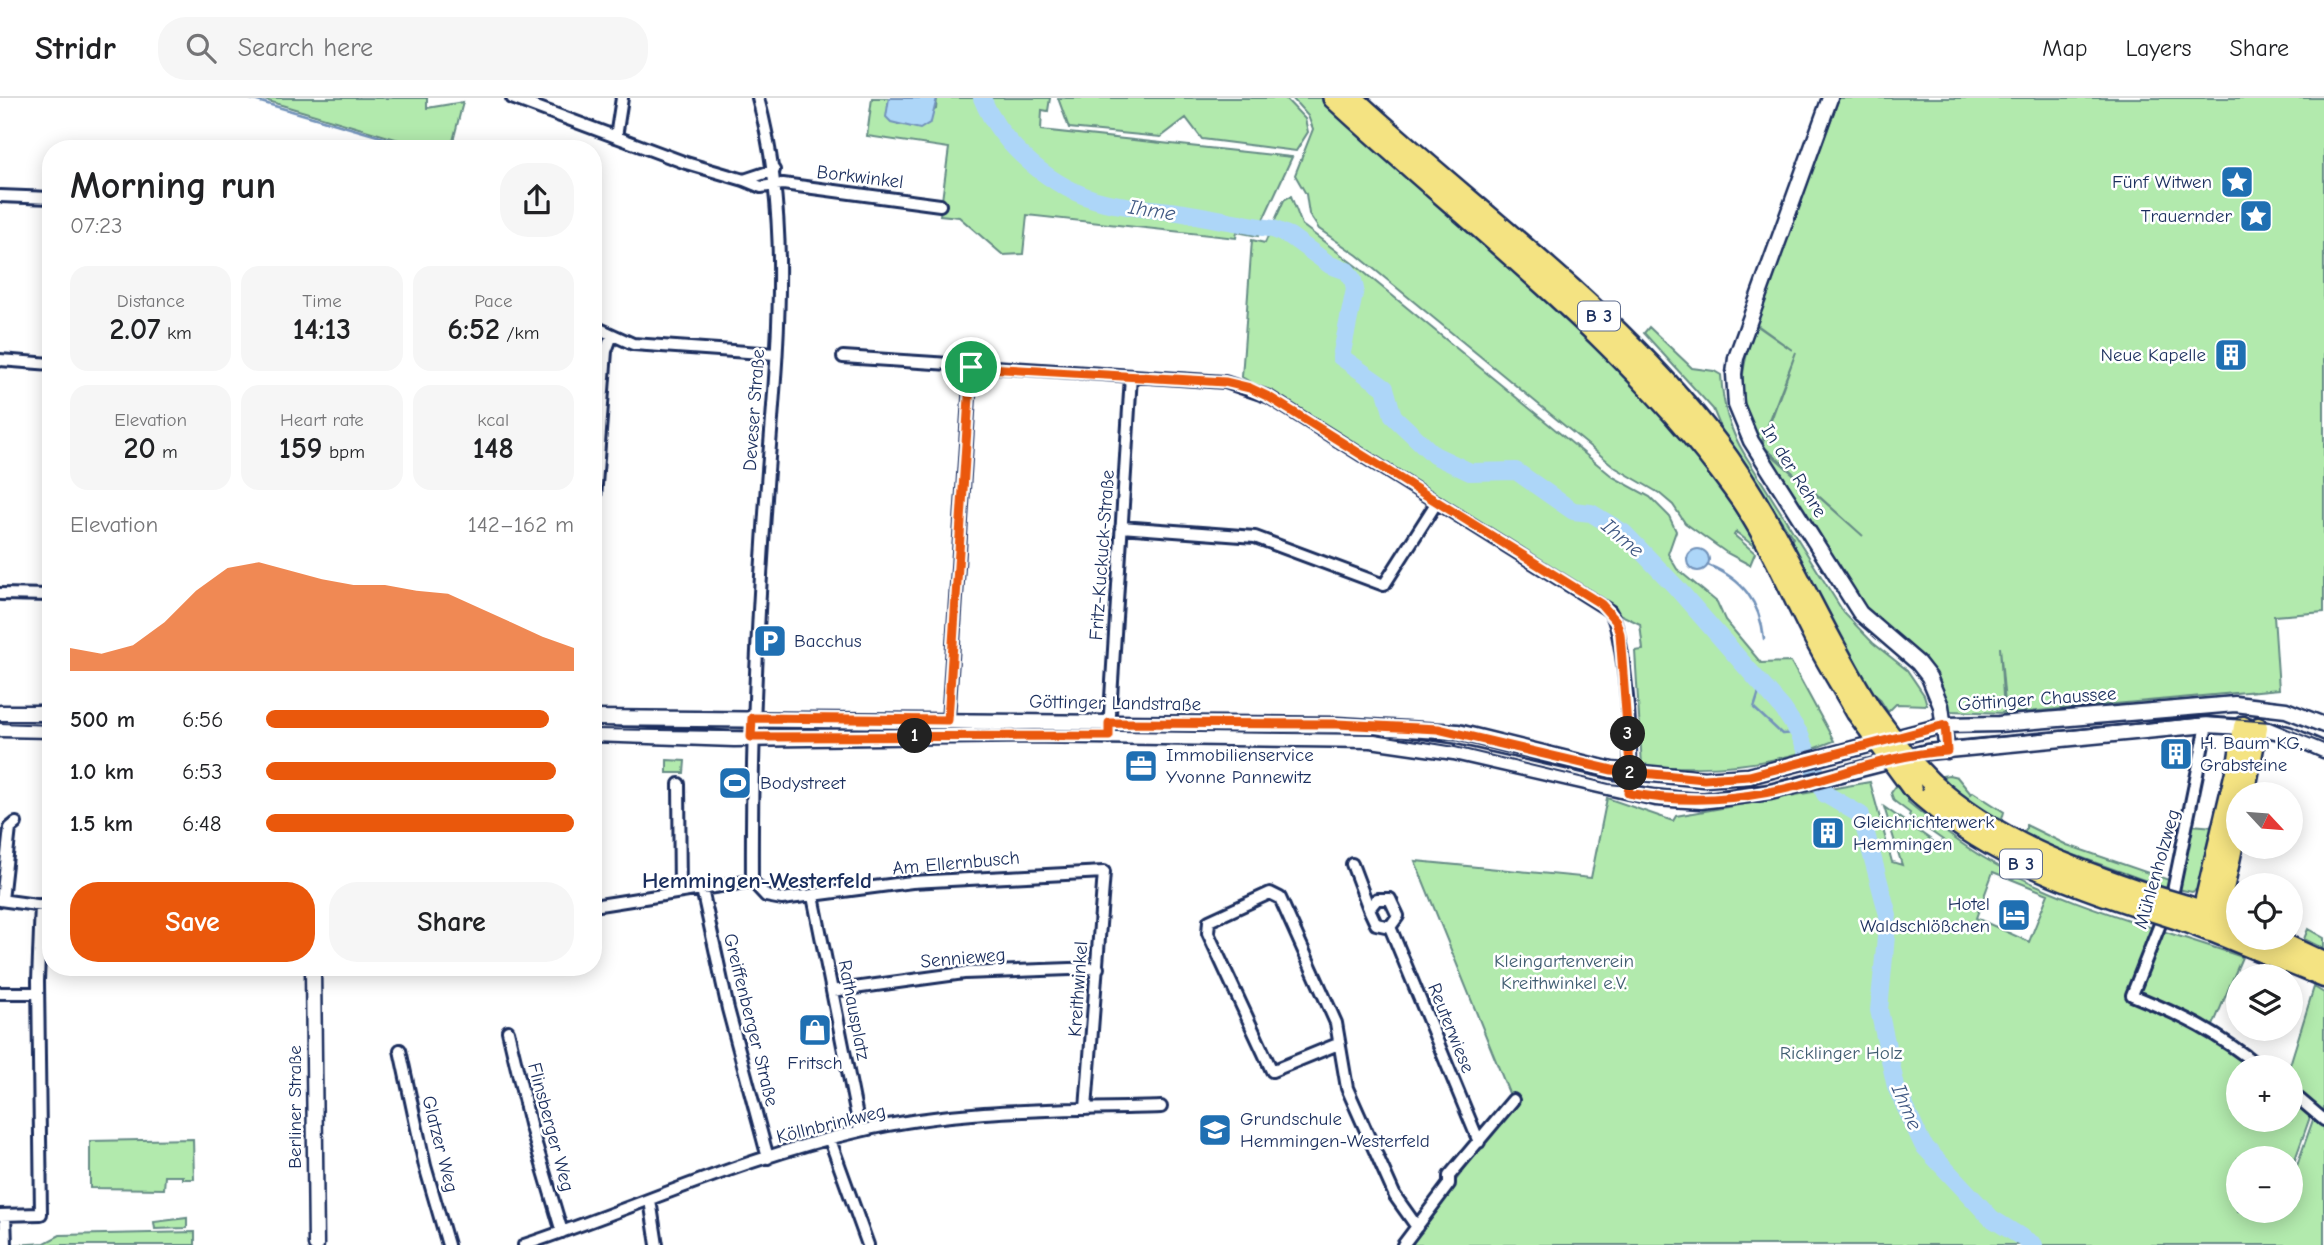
<!DOCTYPE html>
<html lang="en">
<head>
<meta charset="utf-8">
<style>
	:root { --surface:#fff; --page:#f6f6f6; --text:#202124; --muted:#757577; --line:#e0e0e0; --accent:#ea580c }
	body { margin:0; font-family:"Comic Neue",sans-serif; background:var(--page); color:var(--text); height:100vh; display:flex; flex-direction:column; font-size:26px; white-space:nowrap }
	* { box-sizing:border-box; margin:0 }
	p { font-size:23px; color:var(--muted) }
	.icon { flex:none; width:38px; height:38px; fill:none; stroke:currentColor; stroke-width:2; stroke-linecap:round; stroke-linejoin:round }
	.map { position:relative; flex:1; overflow:hidden }
	.panel { position:absolute; left:42px; top:42px; width:560px; height:836px; display:flex; flex-direction:column; background:var(--surface); border-radius:28px; box-shadow:0 4px 18px #0003 }
	.panel>* { flex:none }
	.needle { width:46px; rotate:116deg }
	.fabs { position:absolute; left:2226px; top:684px; display:grid; gap:14px }
	.fabs a { display:grid; place-items:center; width:77px; height:77px; border-radius:50%; background:var(--surface); box-shadow:0 4px 18px #0003; font-size:35px }
	.pin { position:absolute; display:grid; place-items:center; width:60px; height:60px; color:#fff; margin:-30px; border:4px solid #fff; border-radius:50%; box-shadow:0 2px 7px #0007 }
	.km { position:absolute; width:35px; height:35px; margin:-18px; border-radius:50%; background:#222; color:#fff; font-size:19px; line-height:35px; text-align:center }
	.round { display:grid; place-items:center; flex:none; width:74px; height:74px; border-radius:28px; background:var(--page) }
	.overview { display:flex; align-items:center; justify-content:space-between; height:119px; padding:0 28px }
	h1 { font-size:38px; font-weight:700; line-height:52px }
	.figures { display:grid; grid-template-columns:repeat(3,1fr); gap:10px; height:119px; padding:7px 28px }
	.figures div { display:grid; align-content:center; border-radius:18px; background:var(--page); text-align:center }
	.figures b { font-size:30px; font-weight:700 }
	.figures small { font-size:19px; font-weight:400 }
	.figures p { font-size:19px }
	.chart { height:196px; padding:14px 28px }
	.chart p { display:flex; justify-content:space-between }
	.chart svg { width:100%; height:126px; margin-top:7px; fill:var(--accent); opacity:.7 }
	.action { display:flex; gap:14px; margin-top:auto; padding:14px 28px }
	.action a { flex:1; height:80px; border-radius:28px; background:var(--accent); color:#fff; font-size:28px; font-weight:700; line-height:80px; text-align:center }
	.action a+a { background:var(--page); color:var(--text) }
	ul { padding:0 28px; list-style:none; font-size:23px }
	li { display:grid; grid-template-columns:112px 84px 1fr; align-items:center; height:52px }
	li i { height:18px; border-radius:9px; background:var(--accent) }
	header { display:flex; align-items:center; gap:42px; box-sizing:border-box; height:98px; padding:0 35px; background:var(--surface); border-bottom:2px solid var(--line) }
	header strong { font-size:33px }
	nav { display:flex; gap:38px; margin-inline-start:auto; font-size:24px }
	.search { width:490px; height:63px; background:var(--page); display:flex; align-items:center; gap:18px; box-sizing:border-box; padding:0 24px; border-radius:28px; color:var(--muted); font-size:26px }
	.map>svg:first-child { display:block }
</style>
</head>
<body>
<header>
<strong>Stridr</strong>
<div class="search"><svg class="icon" aria-label="search" viewBox="0 0 24 24"><circle cx="10" cy="10" r="6"/><path d="M15 15l6 6"/></svg>Search here</div>
<nav><a>Map</a><a>Layers</a><a>Share</a></nav>
</header>
<div class="map">
<svg width="2324" height="1147" viewBox="0 0 2324 1147">
	<rect width="100%" height="100%" fill="#fff"/>
	<filter id="ink" filterUnits="userSpaceOnUse"><feTurbulence type="fractalNoise" baseFrequency=".0143" numOctaves="2"/><feDisplacementMap in="SourceGraphic" scale="14" xChannelSelector="R" yChannelSelector="G"/><feConvolveMatrix kernelMatrix="1 2 1 2 8 2 1 2 1" color-interpolation-filters="sRGB"/></filter>
	<g filter="url(#ink)">
		<path fill="#b2eaad" stroke="#668c86" stroke-width="2" fill-rule="evenodd" d="M258 0H427V10L463 4 451 51H429Z
			M872 0H889L888 7 898 26 906 27 936 11 937 0H1050L1048 13 1042 12 1041 32 1292 59 1261 126C1204 115 1123 114 1072 89 1050 78 1031 60 1013 43L1012 49C1029 66 1049 85 1071 95 1122 117 1203 121 1260 131L1258 138 1237 134 1236 140 1027 117 1023 156 1003 157 959 119 940 117 949 50 867 38Z
			M1058 0H1285L1305 21 1308 34 1296 53 1202 41 1186 20 1161 39 1069 30Z
			M1292 0H1322L1520 176 1653 302 1728 397 1765 457 1736 434 1734 437 1755 455 1750 467 1727 455 1685 425 1673 407 1659 395 1616 370 1357 157 1319 131 1309 116 1306 96 1295 77 1313 31 1308 18Z
			M1839 0H2324V514L2274 518 2279 591 2006 616 2000 549 2004 615 1950 613C1937 555 1880 536 1850 489 1838 471 1829 451 1818 433 1801 405 1782 378 1765 351L1863 438 1762 347 1796 254 1761 345C1735 298 1739 277 1756 227L1792 252 1756 226Z
			M1291 98 1302 127 1360 171 1613 379 1650 399 1669 418 1676 433 1668 456 1677 471 1717 504 1725 522 1761 565 1791 564 1834 643 1810 652 1799 629 1768 589 1652 461 1649 464 1781 613 1804 654C1748 670 1700 671 1642 668L1635 553 1643 552 1640 526 1617 515 1601 500 1242 279 1252 142 1265 145 1284 102Z
			M1649 229 1692 270 1714 273 1721 277C1723 308 1729 331 1745 357L1844 515 1873 545 1907 572 1924 597 1927 607 1896 606 1888 614 1879 600 1870 593 1790 444 1793 440 1723 335 1713 311 1644 235Z
			M667 662 685 663 684 675H667Z
			M1949 677 1957 679 1971 696 1973 694 2004 714 2001 725 1959 696 1942 678Z
			M1870 684 1892 764 1902 767 1884 709 1940 748 1943 742 1909 718 1910 715 1894 703 1891 695 1896 688 1909 700 1908 704C1933 724 1958 745 1986 761 2064 808 2157 829 2242 859L2209 937 2255 969 2238 970V1022H2291V999L2311 1016 2291 1073V1060H2238V1113H2291V1075L2294 1076 2314 1019 2324 1028V1147H1408L1513 1005 1415 763 1591 780 1607 700 1673 723 1676 718ZM1815 724 1842 728 1839 747 1813 740ZM1993 774 2048 796 2029 844 1976 820Z
			M2026 727 2067 747 2172 783 2169 791 2035 743 2020 734 2026 732Z
			M2191 727 2214 729 2200 790 2192 794 2177 791Z
			M2308 831 2324 840V851L2304 841Z
			M2314 889 2324 895V1016L2291 988 2289 970Z
			M193 1041 194 1081H183V1078H165L164 1091 90 1090V1043Z
			M187 1120V1130L155 1131 154 1124Z
			M195 1134V1147H12L45 1145 60 1137Z"/>
		<path fill="#add6f8" stroke="#7393ba" stroke-width="2" d="M889 0H937L931 24 920 31 891 24 886 19Z
			M1687 462a11 11 0 1 1 22 0a11 11 0 1 1-22 0Z"/>
		<g fill="none" stroke-linecap="round" stroke-linejoin="round">
			<path stroke="#7393ba" stroke-width="2.5" d="M247 0 422 51
				M1708 467C1743 481 1760 504 1764 541
				M1762 585 1754 610 1782 636 1799 635"/>
			<path stroke="#add6f8" stroke-width="18" d="M982 0C1001 48 1054 92 1104 104 1130 110 1158 111 1184 115 1214 120 1243 126 1273 131L1290 138 1330 167 1347 173 1353 182 1355 191 1341 259 1385 290 1393 318 1434 357 1470 374 1516 373 1573 413 1591 415 1624 435 1676 489 1783 611 1799 635 1825 696 1861 717 1888 817 1879 912 1896 989 1923 1047 1991 1120 2034 1147"/>
			<defs>
				<path id="minor" d="M512 0 686 65 744 82
					M758 0C794 131 775 267 766 401 757 528 751 655 752 783L766 798 782 801 912 784 1104 774 1086 1011
					M616 39 622 0
					M774 72 744 82 761 89 783 86 940 107
					M0 98 51 100
					M593 228 633 246 776 256
					M843 259 1225 284 1269 299 1610 513C1625 535 1635 667 1628 695
					M0 262 51 266
					M593 427 606 253 612 237
					M1121 429 1255 439 1384 487 1437 404
					M0 496 51 497
					M948 623 971 269
					M2207 627 2173 793 2132 897C2183 918 2217 934 2261 970
					M1109 632 1131 278
					M679 686 680 794
					M1352 766 1369 811
					M702 791 728 911 768 1060
					M813 798 860 1033
					M1377 801H1390L1398 818 1390 829 1376 826 1369 811Z
					M0 802 51 809
					M2 802 10 730 16 725
					M593 808 752 783
					M1390 829 1479 1044
					M832 893 964 875 1098 870
					M0 895H38
					M508 933 530 1026 562 1134
					M1338 946 1272 973 1208 835 1209 823 1270 795 1280 800 1336 925 1347 990 1395 1098 1417 1129
					M400 952 425 1068 448 1147
					M2291 994 2324 1022
					M830 1042 868 1147
					M650 1102 657 1147
					M0 1117 41 1116 38 883 41 807
					M5 1117 6 1147
					M524 1147C635 1110 745 1059 860 1033 958 1010 1060 1012 1161 1009
					M1403 1147 1449 1086V1078L1513 1002"/>
				<path id="tertiary" d="M1830 0 1736 260 1734 276 1736 307 1751 343 1860 515 1918 565 1929 579 1941 608 1947 653
					M0 615H51
					M593 620 1337 627 1458 634 1612 672 1704 681 1749 678 1945 627 1999 626 2235 606 2286 612 2324 627
					M0 631 51 632
					M593 636 734 641 1027 637 1371 642 1454 654 1656 700 1701 703 1770 694 1927 654 2207 627 2262 630 2288 636 2324 652
					M313 870 316 1147"/>
				<path id="primary" d="M2245 696 2258 629
					M2209 815 2238 826
					M2206 826 2202 813 2238 661 2243 628
					M2209 833 2324 880
					M2209 833 2218 819 2238 726
					M2273 840 2324 864"/>
				<path id="trunk" d="M1333 0C1469 127 1623 239 1733 391 1767 437 1788 490 1814 540 1827 565 1842 589 1856 614
					M1353 0C1475 113 1617 212 1718 345 1780 428 1816 524 1871 611
					M1931 684C1995 743 2074 771 2155 798
					M1911 689C1980 753 2060 784 2149 812
					M2185 807 2202 813
					M2180 822 2209 833"/>
			</defs>
			<use href="#minor" stroke="#1b2f5e" stroke-width="16"/>
			<use href="#tertiary" stroke="#1b2f5e" stroke-width="19"/>
			<use href="#primary" stroke="#1b2f5e" stroke-width="23"/>
			<use href="#trunk" stroke="#1b2f5e" stroke-width="24"/>
			<use href="#minor" stroke="#fff" stroke-width="10"/>
			<use href="#tertiary" stroke="#fff" stroke-width="14"/>
			<use href="#primary" stroke="#f4e382" stroke-width="18"/>
			<use href="#trunk" stroke="#f4e382" stroke-width="19"/>
			<path stroke="#1b2f5e" stroke-width="2" d="M0 625 51 627
				M593 631 914 636 1033 632 1375 636 1455 649 1609 686 1688 694H1718L1774 686 1925 646 2206 619 2270 624 2324 646"/>
			<defs>
				<path id="trunk-bridge" d="M1871 611 1906 658 1931 684
					M1856 614 1911 689
					M2155 798 2185 807
					M2149 812 2180 822"/>
			</defs>
			<use href="#trunk-bridge" stroke="#1b2f5e" stroke-width="24" stroke-linecap="butt"/>
			<use href="#trunk-bridge" stroke="#f4e382" stroke-width="19"/>
		</g>
	</g>
	<g fill="none" stroke-linecap="round" stroke-linejoin="round" filter="url(#ink)">
		<defs>
			<path id="route" d="M971 269 948 622 752 620 751 639 1109 638V625L1337 626 1438 631 1612 672 1704 681 1749 678 1945 627 1947 653C1895 656 1847 675 1797 688 1740 702 1687 706 1628 695 1630 686 1631 677 1630 668L1620 536 1616 523 1601 506 1269 299 1250 290 1225 284 971 269"/>
		</defs>
		<use href="#route" stroke="#fff" stroke-width="14"/>
		<use href="#route" stroke="#ea580c" stroke-width="9"/>
	</g>
	<defs>
		<symbol id="sight-square" viewBox="-11 -11 22 22"><rect x="-9" y="-9" width="18" height="18" rx="4" fill="#1f6fb2" stroke="#fff"/><path d="M0-6L1.8-2.2L6-1.7L2.9 1.2L3.7 5.4L0 3.3L-3.7 5.4L-2.9 1.2L-6-1.7L-1.8-2.2Z" fill="#fff"/></symbol>
		<symbol id="building-square" viewBox="-11 -11 22 22"><rect x="-9" y="-9" width="18" height="18" rx="4" fill="#1f6fb2" stroke="#fff"/><path d="M-4-6H4V6H1V3H-1V6H-4ZM-2.5-4.3h1.7v1.8h-1.7ZM.8-4.3h1.7v1.8H.8ZM-2.5-1h1.7V.8h-1.7ZM.8-1h1.7V.8H.8Z" fill="#fff"/></symbol>
		<symbol id="parking-square" viewBox="-11 -11 22 22"><rect x="-9" y="-9" width="18" height="18" rx="4" fill="#1f6fb2" stroke="#fff"/><path d="M-3.5-5.5H1a3.5 3.5 0 0 1 0 7H-1V5.5H-3.5ZM-1-3.4V-.6H.8a1.4 1.4 0 0 0 0-2.8Z" fill="#fff"/></symbol>
		<symbol id="office-square" viewBox="-11 -11 22 22"><rect x="-9" y="-9" width="18" height="18" rx="4" fill="#1f6fb2" stroke="#fff"/><path d="M-6-3h4V-5.5h4V-3h4V5H-6ZM-1-4.5V-3h2v-1.5ZM-6 0V1H6V0Z" fill="#fff"/></symbol>
		<symbol id="stadium-square" viewBox="-11 -11 22 22"><rect x="-9" y="-9" width="18" height="18" rx="4" fill="#1f6fb2" stroke="#fff"/><path d="M0-5a6.5 5 0 1 0 0 10a6.5 5 0 1 0 0-10ZM-3.5-1.8h7v3.6h-7Z" fill="#fff"/></symbol>
		<symbol id="hotel-square" viewBox="-11 -11 22 22"><rect x="-9" y="-9" width="18" height="18" rx="4" fill="#1f6fb2" stroke="#fff"/><path d="M-6-4.5h1.5V1H6V5H4.5V3h-9V5H-6ZM-4 0a1.8 1.8 0 1 1 3.6 0ZM.5 0V-2.5h3Q6-2.5 6 0Z" fill="#fff"/></symbol>
		<symbol id="shop-square" viewBox="-11 -11 22 22"><rect x="-9" y="-9" width="18" height="18" rx="4" fill="#1f6fb2" stroke="#fff"/><path d="M-5-2.5h2.3a2.7 3.5 0 0 1 5.4 0H5L5.5 6h-11ZM-1.5-2.5h3a1.5 2.3 0 0 0-3 0Z" fill="#fff"/></symbol>
		<symbol id="school-square" viewBox="-11 -11 22 22"><rect x="-9" y="-9" width="18" height="18" rx="4" fill="#1f6fb2" stroke="#fff"/><path d="M0-5L7-2L0 1L-7-2ZM-4 1L0 2.5L4 1V4Q0 6-4 4Z" fill="#fff"/></symbol>
	</defs>
	<g fill-rule="evenodd">
		<use href="#sight-square" x="2218" y="65" width="38" height="38"/>
		<use href="#sight-square" x="2237" y="99" width="38" height="38"/>
		<use href="#building-square" x="2212" y="238" width="38" height="38"/>
		<use href="#parking-square" x="751" y="524" width="38" height="38"/>
		<use href="#building-square" x="2157" y="637" width="38" height="38"/>
		<use href="#office-square" x="1122" y="649" width="38" height="38"/>
		<use href="#stadium-square" x="716" y="666" width="38" height="38"/>
		<use href="#building-square" x="1809" y="716" width="38" height="38"/>
		<use href="#hotel-square" x="1995" y="798" width="38" height="38"/>
		<use href="#shop-square" x="796" y="913" width="38" height="38"/>
		<use href="#school-square" x="1196" y="1013" width="38" height="38"/>
	</g>
	<g text-anchor="middle" dominant-baseline="central" stroke-width="5" stroke-linejoin="round" paint-order="stroke">
		<g fill="#fff" stroke="#5f6d8e" stroke-width="2">
			<rect x="1578" y="203.5" width="42" height="29" rx="5"/>
			<rect x="2000" y="751.5" width="42" height="29" rx="5"/>
		</g>
		<g font-size="18" font-weight="bold" fill="#1b2f5e">
			<text x="1599" y="218">B 3</text>
			<text x="2021" y="766">B 3</text>
		</g>
		<g font-size="19" fill="#1b2f5e" stroke="#fff">
			<text transform="translate(860 79) rotate(7)">Borkwinkel</text>
			<text transform="translate(754 312) rotate(-86)">Deveser Straße</text>
			<text transform="translate(1794 373) rotate(58)">In der Rehre</text>
			<text transform="translate(1102 457) rotate(-86)">Fritz-Kuckuck-Straße</text>
			<text transform="translate(2037 601) rotate(-4)">Göttinger Chaussee</text>
			<text transform="translate(1115 605) rotate(1)">Göttinger Landstraße</text>
			<text transform="translate(956 765) rotate(-5)">Am Ellernbusch</text>
			<text transform="translate(2157 771) rotate(-74)">Mühlenholzweg</text>
			<text transform="translate(963 860) rotate(-5)">Sennieweg</text>
			<text transform="translate(1078 891) rotate(-86)">Kreithwinkel</text>
			<text transform="translate(854 912) rotate(79)">Rathausplatz</text>
			<text transform="translate(751 922) rotate(76)">Greiffenberger Straße</text>
			<text transform="translate(1451 930) rotate(68)">Reuterwiese</text>
			<text transform="translate(295 1009) rotate(-90)">Berliner Straße</text>
			<text transform="translate(831 1026) rotate(-14)">Köllnbrinkweg</text>
			<text transform="translate(551 1029) rotate(75)">Flinsberger Weg</text>
			<text transform="translate(440 1046) rotate(76)">Glatzer Weg</text>
		</g>
		<g font-size="19" fill="#1b2f5e" stroke="#fff" text-anchor="start">
			<text x="2212" y="84" text-anchor="end">Fünf Witwen</text>
			<text x="2232" y="118" text-anchor="end">Trauernder</text>
			<text x="2206" y="257" text-anchor="end">Neue Kapelle</text>
			<text x="794" y="543">Bacchus</text>
			<text x="2200" y="645">H. Baum KG,<tspan x="2200" dy="22">Grabsteine</tspan></text>
			<text x="1166" y="657">Immobilienservice<tspan x="1166" dy="22">Yvonne Pannewitz</tspan></text>
			<text x="760" y="685">Bodystreet</text>
			<text x="1853" y="724">Gleichrichterwerk<tspan x="1853" dy="22">Hemmingen</tspan></text>
			<text x="1990" y="806" text-anchor="end">Hotel<tspan x="1990" dy="22">Waldschlößchen</tspan></text>
			<text x="815" y="965" text-anchor="middle">Fritsch</text>
			<text x="1240" y="1021">Grundschule<tspan x="1240" dy="22">Hemmingen-Westerfeld</tspan></text>
		</g>
		<g font-size="19" fill="#415e72" stroke="#fff">
			<text x="1564" y="863">Kleingartenverein<tspan x="1564" dy="22">Kreithwinkel e.V.</tspan></text>
			<text x="1841" y="955">Ricklinger Holz</text>
		</g>
		<g font-size="21" font-style="italic" fill="#405984" stroke="#fff">
			<text transform="translate(1152 112) rotate(9)">Ihme</text>
			<text transform="translate(1623 440) rotate(40)">Ihme</text>
			<text transform="translate(1907 1009) rotate(67)">Ihme</text>
		</g>
		<g font-size="23" font-weight="bold" fill="#1b2f5e" stroke="#fff">
			<text x="757" y="782">Hemmingen-Westerfeld</text>
		</g>
	</g>
</svg>
<div class="fabs">
<a><svg class="needle" viewBox="-14 -14 28 28"><path d="M0-13l5 13h-10z" fill="#e53935"/><path d="M0 13l5-13h-10z" fill="#757577"/></svg></a>
<a><svg class="icon" aria-label="locate" viewBox="0 0 24 24"><circle cx="12" cy="12" r="6"/><path d="M12 2v4M12 18v4M2 12h4M18 12h4"/></svg></a>
<a><svg class="icon" aria-label="layers" viewBox="0 0 24 24"><path d="M12 4l9 5-9 5-9-5zM3 14l9 5 9-5"/></svg></a>
<a>+</a>
<a>−</a>
</div>
<div class="pin" style="left:971px;top:269px;background:#1e9e55"><svg class="icon" aria-label="arrive" viewBox="0 0 24 24"><path d="M6 21V4h12l-3 4 3 4H6"/></svg></div>
<b class="km" style="left:915px;top:638px">1</b>
<b class="km" style="left:1630px;top:675px">2</b>
<b class="km" style="left:1628px;top:636px">3</b>
<section class="panel">
<div class="overview"><div><h1>Morning run</h1><p>07:23</p></div><a class="round"><svg class="icon" aria-label="share" viewBox="0 0 24 24"><path d="M12 15V3M7 8l5-5 5 5M5 13v7h14v-7"/></svg></a></div>
<div class="figures">
<div><p>Distance</p><b>2.07<small> km</small></b></div>
<div><p>Time</p><b>14:13</b></div>
<div><p>Pace</p><b>6:52<small> /km</small></b></div>
</div>
<div class="figures">
<div><p>Elevation</p><b>20<small> m</small></b></div>
<div><p>Heart rate</p><b>159<small> bpm</small></b></div>
<div><p>kcal</p><b>148</b></div>
</div>
<div class="chart"><p><span>Elevation</span>142–162 m</p>
<svg viewBox="0 0 160 44" preserveAspectRatio="none"><path d="M0 44V36L10 38L20 35L30 27L40 16L50 8L60 6L70 9L80 12L90 14L100 14L110 16L120 17L130 22L140 27L150 32L160 36V44z"/></svg>
</div>
<ul>
<li><b>500 m</b>6:56<i style="width:92%"></i></li>
<li><b>1.0 km</b>6:53<i style="width:94%"></i></li>
<li><b>1.5 km</b>6:48<i style="width:100%"></i></li>
</ul>
<div class="action"><a>Save</a><a>Share</a></div>
</section>
</div>
</body>
</html>
